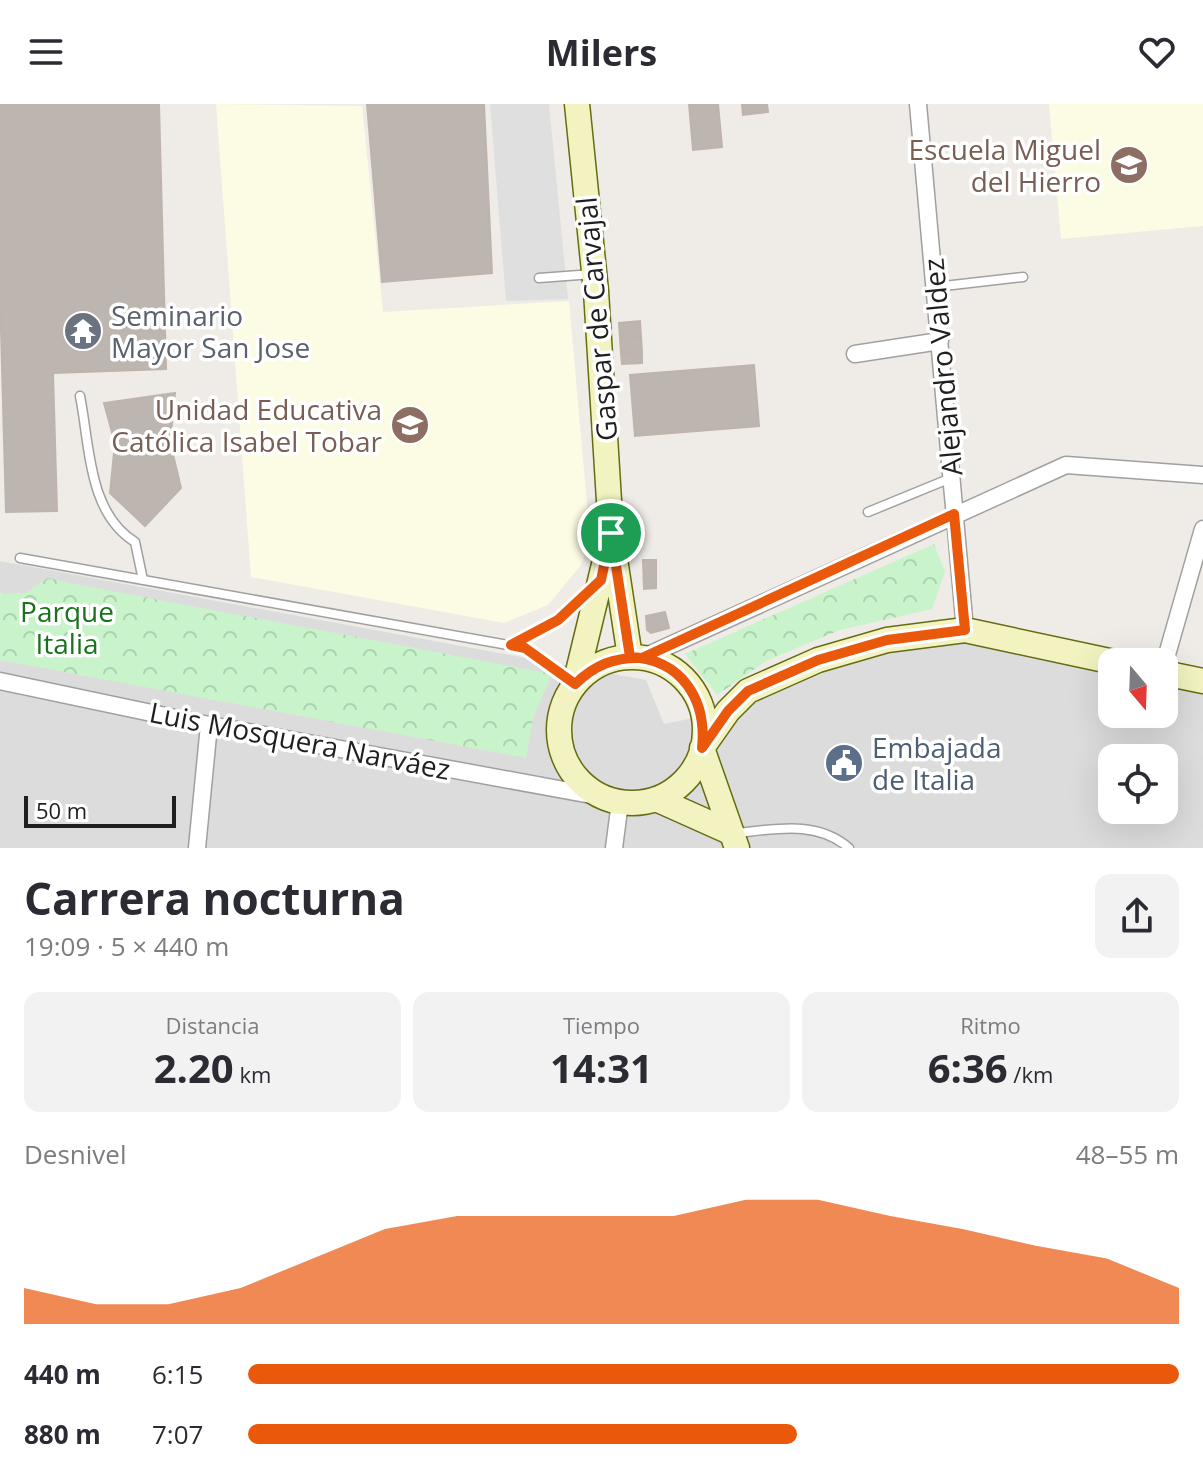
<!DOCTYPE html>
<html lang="es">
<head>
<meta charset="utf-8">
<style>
	:root { --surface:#fff; --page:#f2f2f3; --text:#2b2b33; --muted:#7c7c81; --accent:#ea580c }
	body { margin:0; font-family:"Open Sans",sans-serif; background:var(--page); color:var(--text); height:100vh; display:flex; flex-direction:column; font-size:30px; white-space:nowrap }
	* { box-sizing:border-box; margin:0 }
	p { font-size:26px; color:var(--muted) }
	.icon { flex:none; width:44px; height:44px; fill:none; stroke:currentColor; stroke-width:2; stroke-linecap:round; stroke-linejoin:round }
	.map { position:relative; height:744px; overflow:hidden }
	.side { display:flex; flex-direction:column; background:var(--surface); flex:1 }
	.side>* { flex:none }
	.needle { width:52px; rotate:161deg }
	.tools { position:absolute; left:1098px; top:544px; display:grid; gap:16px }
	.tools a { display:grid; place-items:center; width:80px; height:80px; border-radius:16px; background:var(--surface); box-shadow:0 8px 32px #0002; font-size:40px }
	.scale { position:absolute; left:24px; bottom:20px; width:152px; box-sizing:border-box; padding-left:8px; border:4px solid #1f1f1f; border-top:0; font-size:22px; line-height:28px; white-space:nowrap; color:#1f1f1f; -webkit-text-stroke:6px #fff; paint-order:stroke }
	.pin { position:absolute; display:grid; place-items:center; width:68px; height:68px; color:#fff; margin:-34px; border:4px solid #fff; border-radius:50%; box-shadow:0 2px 8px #0007 }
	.round { display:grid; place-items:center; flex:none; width:84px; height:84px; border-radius:16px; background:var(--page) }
	.head { display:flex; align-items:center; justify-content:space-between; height:136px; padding:0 24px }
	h1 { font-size:44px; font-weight:700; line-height:60px }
	.stats { display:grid; grid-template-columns:repeat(3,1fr); gap:12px; height:136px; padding:8px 24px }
	.stats div { display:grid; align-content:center; border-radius:16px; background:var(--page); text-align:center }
	.stats b { font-size:40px; font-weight:700 }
	.stats small { font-size:22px; font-weight:400 }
	.stats p { font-size:22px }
	.chart { height:224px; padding:16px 24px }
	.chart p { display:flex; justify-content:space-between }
	.chart svg { width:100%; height:144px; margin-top:8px; fill:var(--accent); opacity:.7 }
	ul { padding:0 24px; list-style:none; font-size:26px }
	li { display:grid; grid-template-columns:128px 96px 1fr; align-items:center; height:60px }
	li i { height:20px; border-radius:10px; background:var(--accent) }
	header { display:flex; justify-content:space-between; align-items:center; height:104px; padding:0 24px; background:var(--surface); font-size:36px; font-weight:700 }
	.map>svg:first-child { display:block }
</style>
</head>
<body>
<header><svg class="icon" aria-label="menu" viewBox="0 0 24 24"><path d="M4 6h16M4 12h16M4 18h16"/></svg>Milers<svg class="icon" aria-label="heart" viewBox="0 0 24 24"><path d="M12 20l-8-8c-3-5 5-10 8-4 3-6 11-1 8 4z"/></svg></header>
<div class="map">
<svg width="1203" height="744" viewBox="0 0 1203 744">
	<defs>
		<pattern id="park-crowns" width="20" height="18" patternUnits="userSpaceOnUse" patternTransform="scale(2)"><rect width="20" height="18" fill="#c9f4cb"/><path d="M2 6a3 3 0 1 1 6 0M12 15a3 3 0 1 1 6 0" fill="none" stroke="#acd1ae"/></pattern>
	</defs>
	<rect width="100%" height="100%" fill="#efece7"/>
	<path fill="#dddcdc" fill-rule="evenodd" d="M0 457 646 576 664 620 728 607 748 587 965 526 1112 558V610H1164V568L1203 576V744H0ZM1112 654H1164V706H1112Z"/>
	<path fill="#fcfbe3" d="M216 0 362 2 383 208 569 197 590 434 581 461 548 501 504 519 251 473Z
		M1049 0H1203V122L1061 135Z"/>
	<path fill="url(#park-crowns)" d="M934 440 945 468 932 505 840 526 766 557 717 591 685 550Z
		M48 474 69 479 552 570 533 614 526 654 0 556V486L3 490 25 489Z"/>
	<path fill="#dfdfdf" d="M490 0H549L568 195 506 197Z"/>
	<path fill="#bcb5b0" stroke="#bfb3ab" stroke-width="2" d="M0 0H159L166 265 53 269 57 407 6 408 0 189Z
		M367 0H484L492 169 382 178Z
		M689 0H718L722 43 693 46Z
		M742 0H767L768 8 743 11Z
		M640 217 641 233 620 235 619 219Z
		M641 233 642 248 621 249 620 235Z
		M642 248V259L622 260 621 249Z
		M754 261 759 322 635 332 630 271Z
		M175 289 170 338 181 384 145 422 110 389 115 339 104 299Z
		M643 456H656V484L644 485Z
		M665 508 669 524 651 529 647 526 646 512Z"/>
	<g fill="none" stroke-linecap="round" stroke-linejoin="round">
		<defs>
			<path id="lane" d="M539 174 593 170
				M935 183 1023 173
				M80 292C90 342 88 409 135 438L143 476
				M868 408 951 374
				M20 454 525 544 571 577
				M512 541 558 516 591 485
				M737 729C776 725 817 716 849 744"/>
			<path id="street" d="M918 0 965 526
				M855 250 940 237
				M642 554 1066 361 1203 371
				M1164 561 1203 425
				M0 577 199 619 602 693
				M197 744 209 621
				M614 744 620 698"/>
			<path id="secondary" d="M577 0 596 187 611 429 630 553
				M559 626a73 73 0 1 1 146 0a73 73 0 1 1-146 0Z
				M1164 569 1203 577
				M575 580 608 444
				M656 695 732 729
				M737 744 702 644 728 607 748 587 818 556 887 536 965 526 1114 558"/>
		</defs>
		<use href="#lane" stroke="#a0a0a0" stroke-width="11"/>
		<use href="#street" stroke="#a0a0a0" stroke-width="19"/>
		<use href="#secondary" stroke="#666c11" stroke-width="27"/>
		<use href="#lane" stroke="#fff" stroke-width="8"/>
		<use href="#street" stroke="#fff" stroke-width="16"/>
		<use href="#secondary" stroke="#f2f3c1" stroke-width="24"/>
	</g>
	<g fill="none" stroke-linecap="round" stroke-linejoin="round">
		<defs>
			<path id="route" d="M611 429 601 476 558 516 511 541 525 544 575 580C595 561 614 553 642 554L954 410 965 526 887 536 818 556 748 587 728 607 702 644C707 596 682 555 630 553L611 429"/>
		</defs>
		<use href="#route" stroke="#fff" stroke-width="16"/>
		<use href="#route" stroke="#ea580c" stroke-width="10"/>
	</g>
	<defs>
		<symbol id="school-disc" viewBox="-11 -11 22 22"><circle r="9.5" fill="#8d6e63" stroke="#fff"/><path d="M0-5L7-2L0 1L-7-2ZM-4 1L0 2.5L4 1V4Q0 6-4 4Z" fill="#fff"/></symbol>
		<symbol id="temple-disc" viewBox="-11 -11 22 22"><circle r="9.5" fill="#6b7280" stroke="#fff"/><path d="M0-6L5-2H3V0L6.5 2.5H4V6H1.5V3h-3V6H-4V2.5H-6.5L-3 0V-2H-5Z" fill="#fff"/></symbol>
		<symbol id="civic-disc" viewBox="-11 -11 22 22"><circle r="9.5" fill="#5c6f8a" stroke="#fff"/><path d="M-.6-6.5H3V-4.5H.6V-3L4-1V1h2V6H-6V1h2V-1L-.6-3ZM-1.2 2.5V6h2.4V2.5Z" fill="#fff"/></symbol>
	</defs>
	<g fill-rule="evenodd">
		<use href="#school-disc" x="1107" y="39" width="44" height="44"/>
		<use href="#temple-disc" x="61" y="205" width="44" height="44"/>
		<use href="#school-disc" x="388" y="299" width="44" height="44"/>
		<use href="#civic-disc" x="822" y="637" width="44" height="44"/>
	</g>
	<g text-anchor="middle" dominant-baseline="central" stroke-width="7" stroke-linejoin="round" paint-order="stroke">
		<g font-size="28" fill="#785e54" stroke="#fff" text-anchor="end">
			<text x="1101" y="45">Escuela Miguel<tspan x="1101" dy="32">del Hierro</tspan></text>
			<text x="382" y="305">Unidad Educativa<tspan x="382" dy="32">Católica Isabel Tobar</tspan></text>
		</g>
		<g font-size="28" fill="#5b616d" stroke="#fff" text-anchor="start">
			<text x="111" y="211">Seminario<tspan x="111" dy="32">Mayor San Jose</tspan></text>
		</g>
		<g font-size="28" fill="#1f1f1f" stroke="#fff">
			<text transform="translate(596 215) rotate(-95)">Gaspar de Carvajal</text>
			<text transform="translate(942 263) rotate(-95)">Alejandro Valdez</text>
			<text transform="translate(300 636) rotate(11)">Luis Mosquera Narváez</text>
		</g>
		<g font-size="28" fill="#18731c" stroke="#fff">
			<text x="67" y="507">Parque<tspan x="67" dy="32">Italia</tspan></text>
		</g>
		<g font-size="28" fill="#4e5e75" stroke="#fff" text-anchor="start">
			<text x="872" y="643">Embajada<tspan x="872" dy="32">de Italia</tspan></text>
		</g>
	</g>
</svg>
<div class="tools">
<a><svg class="needle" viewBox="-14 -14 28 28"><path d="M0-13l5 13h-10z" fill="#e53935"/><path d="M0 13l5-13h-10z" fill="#7c7c81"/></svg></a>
<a><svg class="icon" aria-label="locate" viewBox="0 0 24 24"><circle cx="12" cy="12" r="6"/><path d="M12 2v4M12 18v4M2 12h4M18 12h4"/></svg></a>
</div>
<div class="scale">50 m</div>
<div class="pin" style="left:611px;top:429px;background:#1e9e55"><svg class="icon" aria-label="arrive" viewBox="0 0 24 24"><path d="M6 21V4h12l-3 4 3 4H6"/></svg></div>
</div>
<section class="side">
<div class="head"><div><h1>Carrera nocturna</h1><p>19:09 · 5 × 440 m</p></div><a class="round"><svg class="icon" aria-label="share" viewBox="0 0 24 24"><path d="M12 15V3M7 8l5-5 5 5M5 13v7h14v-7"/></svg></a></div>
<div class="stats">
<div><p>Distancia</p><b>2.20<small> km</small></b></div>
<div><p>Tiempo</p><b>14:31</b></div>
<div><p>Ritmo</p><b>6:36<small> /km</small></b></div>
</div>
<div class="chart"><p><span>Desnivel</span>48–55 m</p>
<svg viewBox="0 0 160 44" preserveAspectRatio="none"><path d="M0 44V33L10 38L20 38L30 33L40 24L50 15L60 11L70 11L80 11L90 11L100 6L110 6L120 11L130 15L140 20L150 24L160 33V44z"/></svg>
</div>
<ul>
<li><b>440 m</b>6:15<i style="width:100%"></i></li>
<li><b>880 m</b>7:07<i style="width:59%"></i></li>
</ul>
</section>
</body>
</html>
